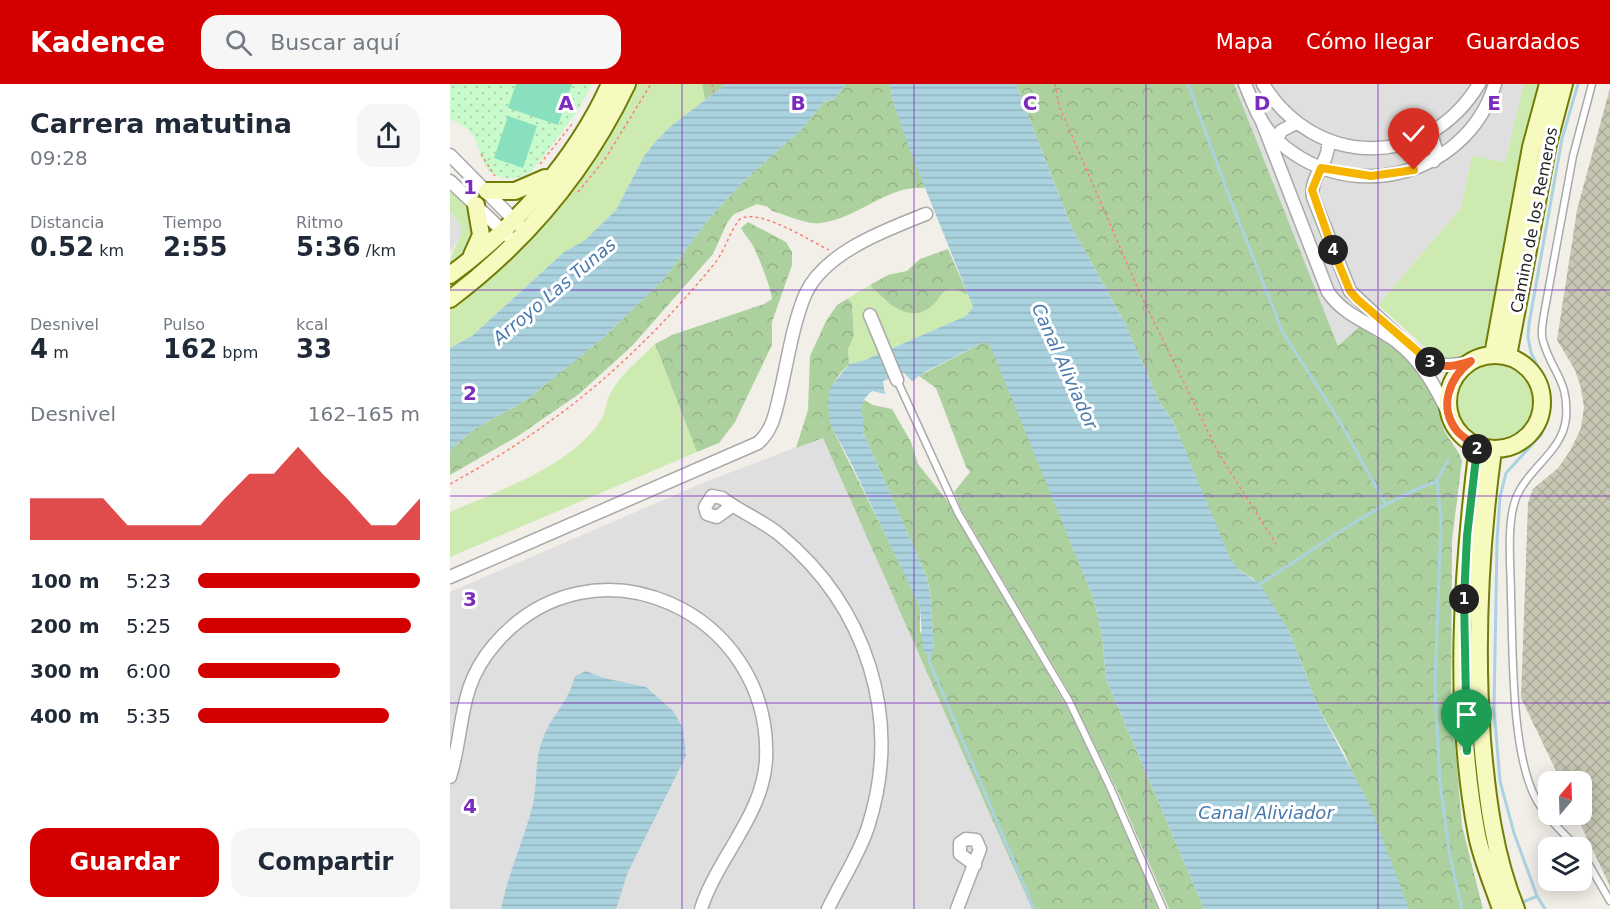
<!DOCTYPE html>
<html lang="es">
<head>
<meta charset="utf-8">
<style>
	:root { --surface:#fff; --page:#f6f6f7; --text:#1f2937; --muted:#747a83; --accent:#d40000 }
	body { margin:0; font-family:"DejaVu Sans",sans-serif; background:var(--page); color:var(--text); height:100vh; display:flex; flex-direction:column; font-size:22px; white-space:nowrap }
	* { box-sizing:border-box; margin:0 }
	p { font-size:20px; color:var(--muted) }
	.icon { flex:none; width:33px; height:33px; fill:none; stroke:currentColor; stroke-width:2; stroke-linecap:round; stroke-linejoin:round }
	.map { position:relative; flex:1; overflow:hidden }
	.drawer { display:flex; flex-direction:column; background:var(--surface); width:450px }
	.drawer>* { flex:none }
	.needle { width:39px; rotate:19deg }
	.tools { position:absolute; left:1088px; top:687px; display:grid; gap:12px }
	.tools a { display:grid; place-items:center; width:54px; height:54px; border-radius:12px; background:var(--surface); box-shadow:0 3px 15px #0003; font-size:30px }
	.pin { position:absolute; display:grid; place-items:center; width:51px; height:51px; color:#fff; margin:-62px -26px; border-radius:50% 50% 50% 0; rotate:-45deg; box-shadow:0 0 6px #0007 }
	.pin .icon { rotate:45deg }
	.km { position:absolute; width:30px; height:30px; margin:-15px; border-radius:50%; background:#222; color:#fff; font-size:16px; line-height:30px; text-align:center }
	.round { display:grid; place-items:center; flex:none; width:63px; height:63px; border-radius:18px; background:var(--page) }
	.summary { display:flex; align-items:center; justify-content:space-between; height:102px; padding:0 30px }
	h1 { font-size:27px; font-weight:700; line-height:45px }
	.figures { display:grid; grid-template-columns:repeat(3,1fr); gap:9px; height:102px; padding:6px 30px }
	.figures div { display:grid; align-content:center }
	.figures b { font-size:26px; font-weight:700 }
	.figures small { font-size:16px; font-weight:400 }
	.figures p { font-size:16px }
	.chart { height:168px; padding:12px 30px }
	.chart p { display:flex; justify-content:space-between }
	.chart svg { width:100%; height:108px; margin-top:6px; fill:var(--accent); opacity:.7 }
	.action { display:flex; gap:12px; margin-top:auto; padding:12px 30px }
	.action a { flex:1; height:69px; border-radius:18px; background:var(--accent); color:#fff; font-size:24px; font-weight:700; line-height:69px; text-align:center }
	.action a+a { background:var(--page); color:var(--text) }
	ul { padding:0 30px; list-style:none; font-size:20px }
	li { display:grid; grid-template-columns:96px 72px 1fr; align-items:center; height:45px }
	li i { height:15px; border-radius:8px; background:var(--accent) }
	header { display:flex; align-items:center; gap:36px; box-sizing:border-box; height:84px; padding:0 30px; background:var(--accent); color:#fff }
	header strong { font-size:28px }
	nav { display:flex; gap:33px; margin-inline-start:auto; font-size:21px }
	.search { width:420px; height:54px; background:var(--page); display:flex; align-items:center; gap:15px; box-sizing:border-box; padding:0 21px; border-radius:18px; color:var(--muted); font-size:22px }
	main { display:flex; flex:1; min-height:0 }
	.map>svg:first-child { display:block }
</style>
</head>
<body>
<header>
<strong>Kadence</strong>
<div class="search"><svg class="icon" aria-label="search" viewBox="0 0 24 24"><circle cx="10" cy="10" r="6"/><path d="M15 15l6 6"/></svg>Buscar aquí</div>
<nav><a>Mapa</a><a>Cómo llegar</a><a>Guardados</a></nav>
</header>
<main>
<section class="drawer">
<div class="summary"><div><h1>Carrera matutina</h1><p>09:28</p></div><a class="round"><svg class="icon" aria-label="share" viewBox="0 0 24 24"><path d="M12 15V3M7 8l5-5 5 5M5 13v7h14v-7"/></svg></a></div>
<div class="figures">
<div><p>Distancia</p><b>0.52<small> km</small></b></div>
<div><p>Tiempo</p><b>2:55</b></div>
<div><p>Ritmo</p><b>5:36<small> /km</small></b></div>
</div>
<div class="figures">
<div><p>Desnivel</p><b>4<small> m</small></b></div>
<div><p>Pulso</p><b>162<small> bpm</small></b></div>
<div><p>kcal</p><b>33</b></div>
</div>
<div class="chart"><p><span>Desnivel</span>162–165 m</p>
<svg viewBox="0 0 160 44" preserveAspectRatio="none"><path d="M0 44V27L10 27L20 27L30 27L40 38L50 38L60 38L70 38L80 27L90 17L100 17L110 6L120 17L130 27L140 38L150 38L160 27V44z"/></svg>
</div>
<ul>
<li><b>100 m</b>5:23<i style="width:100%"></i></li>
<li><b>200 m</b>5:25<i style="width:96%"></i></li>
<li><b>300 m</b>6:00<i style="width:64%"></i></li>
<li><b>400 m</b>5:35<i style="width:86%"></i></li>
</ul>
<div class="action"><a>Guardar</a><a>Compartir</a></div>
</section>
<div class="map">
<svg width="1160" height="825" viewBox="0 0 1160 825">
	<defs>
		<pattern id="construction-cross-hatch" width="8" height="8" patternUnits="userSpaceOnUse" patternTransform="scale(1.5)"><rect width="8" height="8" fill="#c7c7b4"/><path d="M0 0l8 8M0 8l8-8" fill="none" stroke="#abab9a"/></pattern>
		<pattern id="forest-crowns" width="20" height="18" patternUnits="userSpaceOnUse" patternTransform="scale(1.5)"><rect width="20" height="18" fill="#add19e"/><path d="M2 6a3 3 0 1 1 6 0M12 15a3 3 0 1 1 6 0" fill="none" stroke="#95b388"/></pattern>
		<pattern id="park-dots" width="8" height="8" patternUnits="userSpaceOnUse" patternTransform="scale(1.5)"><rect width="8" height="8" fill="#c8facc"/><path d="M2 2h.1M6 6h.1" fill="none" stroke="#acd6af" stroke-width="1.8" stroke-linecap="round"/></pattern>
		<pattern id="water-rules" width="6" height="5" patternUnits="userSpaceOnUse" patternTransform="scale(1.5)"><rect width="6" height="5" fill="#aad3df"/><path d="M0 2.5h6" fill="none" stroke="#92b5bf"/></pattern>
	</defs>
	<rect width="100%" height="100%" fill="#f2efe9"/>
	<path fill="#e0dfdf" d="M784 0H1074L1055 78 1022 72 1011 124 910 242 888 262Z
		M0 128 12 142 13 150 0 168Z
		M373 353 582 825H0V508L255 398Z"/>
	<path fill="url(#construction-cross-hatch)" d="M1160 4V802L1126 731 1131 730V698L1111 697 1071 614 1078 419 1083 405 1108 384 1120 367 1131 344 1134 323 1131 304 1125 286 1107 256 1127 126Z"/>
	<path fill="#cdebb0" d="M182 0H252L255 16 206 57 194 72 166 126 129 162 114 168 22 252 0 264V222L15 212Z
		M1074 0H1091L1038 255 1033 262 1013 272 996 276 984 271 928 221 1011 124 1022 72 1055 78Z
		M0 108C39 127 27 159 0 182 0 157 26 152 0 128Z
		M420 201 436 218 483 221 496 206 505 205 518 211 523 223 517 232 415 276 399 280 398 265 404 252 402 219 397 215Z
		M205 260 247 368 0 473V428C46 408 126 380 152 334 156 327 156 319 159 312 169 291 189 276 205 260Z
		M1008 318a37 37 0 1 1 74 0a37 37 0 1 1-74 0Z"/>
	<path fill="url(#forest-crowns)" d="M252 0H276L255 16Z
		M396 0H440L443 18 475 104C437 101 409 134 371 139 356 141 337 131 322 127L318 123 307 120 284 130 277 139 263 170 182 262 129 310 68 352 0 391V366L23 346 76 316 153 254 214 195 261 132 300 91 350 47 374 18 384 15Z
		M566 0H784L888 262 910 242C938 260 970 277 984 310 989 320 989 331 992 341 997 355 1008 364 1012 377L1002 456 1001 613 1012 742 1033 825H959L894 668 869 625 839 547 804 495 788 485 779 474 723 337 709 317 675 239 621 142Z
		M298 138 336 158 342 168V181L322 238V261L285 338 269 359 247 368 205 260 222 251 314 220 322 215C322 207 307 168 302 160 298 154 294 150 291 144Z
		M498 165 518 211 505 205 496 206C491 210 488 216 484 220 460 243 436 218 420 201L438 191 457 187 470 175Z
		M397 215 402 219 404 252 398 265 399 280C378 300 378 315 381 342L462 504 470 523V547L484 568 480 507 476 491 413 348C414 336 410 327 412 315L423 321 442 325 461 358 468 380 496 415 617 623 662 716 708 825H582L373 354 346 364 358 326 360 272 376 237 387 221Z
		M532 259H539L555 295 644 516 652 551 656 595 754 825H719L667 706 619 608 511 425 504 408 520 388 516 383 486 304 469 292Z"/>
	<path fill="url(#park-dots)" d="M0 0H142L125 31 82 87C73 93 65 95 55 94 27 90 34 64 20 48 15 42 6 38 0 35Z"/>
	<path fill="#88e0be" d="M66 0H122L108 41 58 24Z
		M58 32 87 42 73 84 44 74Z"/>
	<path fill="url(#water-rules)" d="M276 0H396L384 15 374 18 350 47 300 91 261 132 214 195 153 254 76 316 23 346 0 366V264L22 252 114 168 134 157 166 126 194 72 206 57 221 42Z
		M440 0H566L621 142 675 239 709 317 723 337 780 474 788 485 810 500 839 547 869 625 919 719 959 825H754L656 595 652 551 644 516 539 259H532L475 288 462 297 454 289 433 297 435 310 422 307C405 321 415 330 413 348L476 491 480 508 484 568 479 570 473 568 470 523 399 375 381 342 378 322 380 304 399 280 415 276 516 232 523 223 459 64 443 18Z
		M136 587 154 594 196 603 223 627 233 644 236 672 178 788 166 825H51C58 790 73 758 82 724 88 703 84 677 92 657 100 632 118 620 125 592Z"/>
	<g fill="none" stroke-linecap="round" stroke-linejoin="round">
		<path stroke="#aad3df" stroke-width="3" d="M738 0 779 112 833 249 889 336 935 419
			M998 376 987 397 991 434 985 602 990 699 1000 772 1012 825
			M810 500C869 463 921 422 987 397
			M479 570V577L584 825
			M1073 818 1087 812
			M1095 825 1087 812 1064 749 1050 697 1044 625 1047 457 1050 413 1056 389 1091 351 1100 323 1097 300 1081 269 1078 253 1079 240 1112 55 1128 0"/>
		<defs>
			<path id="lane" d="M447 296 508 429 619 617 660 703 713 825
				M1128 764C1113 749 1096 733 1086 715 1061 668 1063 568 1061 513 1061 485 1056 440 1066 414 1078 384 1113 367 1116 334 1119 296 1102 289 1093 257 1090 249 1093 238 1094 230L1123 72 1142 0
				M1131 767 1160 817"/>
			<path id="street" d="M795 0C802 17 810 39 823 52 893 124 1016 95 1045 0
				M813 0C865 85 977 86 1029 0
				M811 35 878 208C895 233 923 240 946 257 972 277 987 305 1000 333
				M973 53 983 56 987 69 984 77
				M878 58C880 78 859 93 863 113L900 207 949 253
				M824 63 831 47 846 39
				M0 71 69 141
				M0 97 58 152
				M420 231 447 296
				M962 264C982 282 996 285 1021 277
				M282 422 267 433 257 430 255 423 262 412 272 414C290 428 312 436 330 451 417 523 453 634 418 743 408 773 391 797 378 825
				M0 493 308 359C324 345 326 325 331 305 338 274 343 240 355 211 374 168 436 146 476 130
				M0 693C15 644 7 604 44 561 142 445 323 527 316 676 313 731 267 774 251 825
				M507 825 530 765 526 756 516 755 510 759V770L525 781"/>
			<path id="secondary" d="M37 107H65L95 94
				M22 171 31 151 26 121
				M0 191C65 144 127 74 160 0
				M0 215C76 158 136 86 177 0
				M998 318a47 47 0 1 1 94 0a47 47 0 1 1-94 0Z
				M1043 271 1081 63 1098 0
				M1058 272 1098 60 1114 0
				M1028 362C1012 488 1003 626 1027 751 1032 776 1043 801 1051 825
				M1043 366C1030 462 1025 559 1032 656 1037 714 1044 771 1066 825"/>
		</defs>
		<use href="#lane" stroke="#a9a9a9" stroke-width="9"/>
		<use href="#street" stroke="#a9a9a9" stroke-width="15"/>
		<use href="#secondary" stroke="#707d05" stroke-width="20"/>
		<path stroke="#fa8072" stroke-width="1.5" stroke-dasharray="3 3" stroke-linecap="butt" d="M262 0 264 9
			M605 0 609 22 688 205 769 370 826 460
			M31 70 45 92
			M90 80 123 39
			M128 108 155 75 201 0
			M0 400C110 340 186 275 265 179 276 165 279 148 290 135 310 124 360 157 379 166"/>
		<use href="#lane" stroke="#fff" stroke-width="6"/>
		<use href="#street" stroke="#fff" stroke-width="12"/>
		<use href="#secondary" stroke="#f7fabf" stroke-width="16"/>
	</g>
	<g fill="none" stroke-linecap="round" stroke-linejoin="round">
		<defs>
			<path id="split-1" d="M1014 515 1017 667"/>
			<path id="split-2" d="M1014 515 1017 452 1027 365"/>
			<path id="split-3" d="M980 278C995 285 1006 282 1021 277 999 294 988 323 1007 347 1013 354 1024 359 1027 365"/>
			<path id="split-4" d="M883 166 900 207 907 215 980 278"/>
			<path id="split-5" d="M883 166 862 106 871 84 921 92 964 86"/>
		</defs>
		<use href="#split-1" stroke="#fff" stroke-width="12"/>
		<use href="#split-2" stroke="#fff" stroke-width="12"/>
		<use href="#split-3" stroke="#fff" stroke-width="12"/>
		<use href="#split-4" stroke="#fff" stroke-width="12"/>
		<use href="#split-5" stroke="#fff" stroke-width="12"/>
		<use href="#split-1" stroke="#22a559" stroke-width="8"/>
		<use href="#split-2" stroke="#22a559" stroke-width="8"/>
		<use href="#split-3" stroke="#f0652b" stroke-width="8"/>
		<use href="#split-4" stroke="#f5b400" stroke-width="8"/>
		<use href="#split-5" stroke="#f5b400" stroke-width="8"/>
	</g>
	<path fill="none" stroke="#7b2cbf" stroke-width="1.5" stroke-opacity="0.55" d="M232 0V825M464 0V825M696 0V825M928 0V825M0 206H1160M0 412H1160M0 619H1160"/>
	<g text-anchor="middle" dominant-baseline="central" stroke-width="6" stroke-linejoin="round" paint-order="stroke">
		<g font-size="16" fill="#222" stroke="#fff">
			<text transform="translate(1084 136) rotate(-79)">Camino de los Remeros</text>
		</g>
		<g font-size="18" font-style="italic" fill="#4a7aab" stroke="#fff">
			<text transform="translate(104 207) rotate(-40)">Arroyo Las Tunas</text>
			<text transform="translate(615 282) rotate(66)">Canal Aliviador</text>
			<text x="816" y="728">Canal Aliviador</text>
		</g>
	</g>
	<g font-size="20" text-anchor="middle" font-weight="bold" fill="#7b2cbf" stroke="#fff" stroke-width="6" stroke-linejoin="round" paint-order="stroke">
		<text x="116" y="26">A</text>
		<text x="348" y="26">B</text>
		<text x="580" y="26">C</text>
		<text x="812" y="26">D</text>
		<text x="1044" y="26">E</text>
		<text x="20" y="110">1</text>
		<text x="20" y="316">2</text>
		<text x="20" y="522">3</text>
		<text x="20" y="729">4</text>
	</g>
</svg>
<div class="tools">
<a><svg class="needle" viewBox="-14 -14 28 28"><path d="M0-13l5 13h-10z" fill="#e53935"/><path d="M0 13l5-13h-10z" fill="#747a83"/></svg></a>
<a><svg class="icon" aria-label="layers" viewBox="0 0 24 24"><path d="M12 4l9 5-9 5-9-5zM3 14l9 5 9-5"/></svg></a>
</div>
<div class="pin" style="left:1017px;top:667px;background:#1e9e55"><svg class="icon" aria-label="arrive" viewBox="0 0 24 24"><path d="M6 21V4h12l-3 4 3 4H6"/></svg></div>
<div class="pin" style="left:964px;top:86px;background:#d93025"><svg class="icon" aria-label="check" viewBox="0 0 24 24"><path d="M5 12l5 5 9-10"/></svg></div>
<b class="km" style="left:1014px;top:515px">1</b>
<b class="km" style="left:1027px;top:365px">2</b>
<b class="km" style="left:980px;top:278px">3</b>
<b class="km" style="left:883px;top:166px">4</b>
</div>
</main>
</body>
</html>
